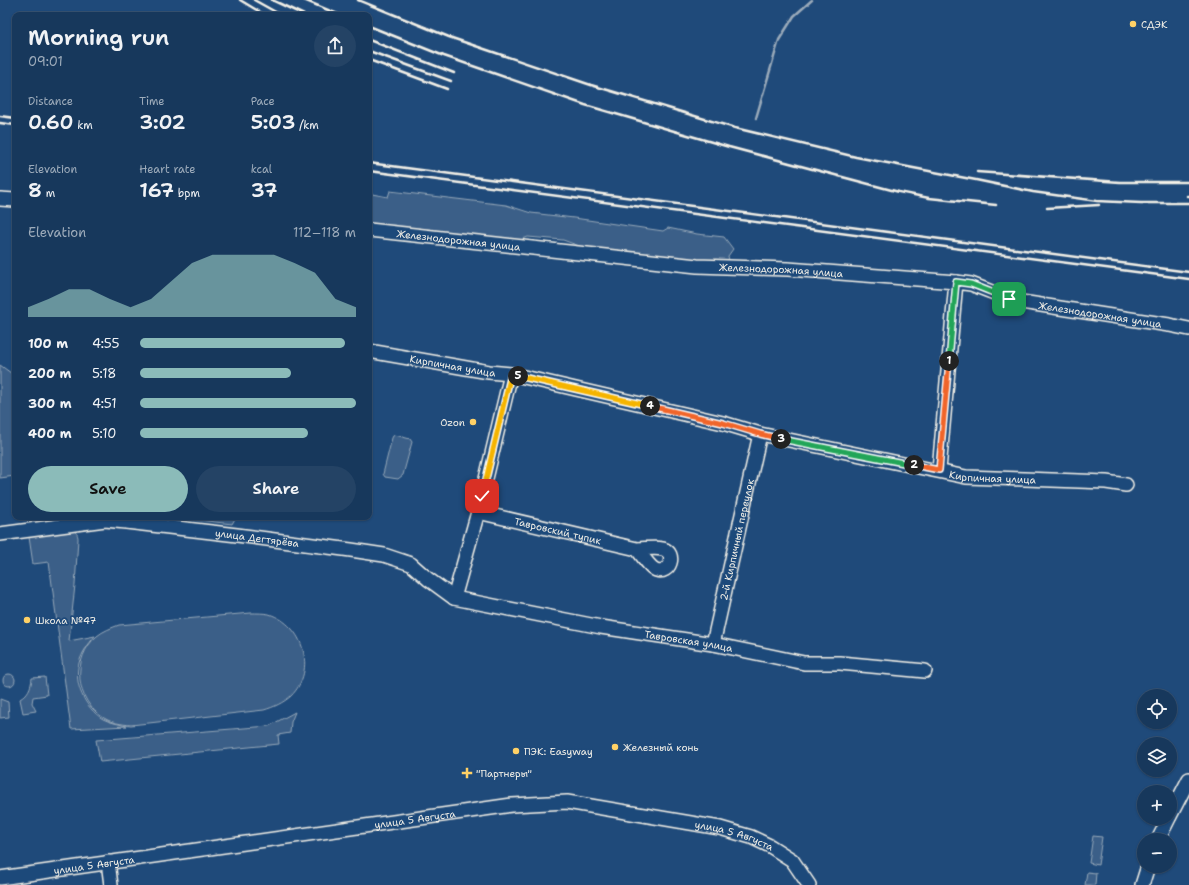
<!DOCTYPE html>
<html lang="en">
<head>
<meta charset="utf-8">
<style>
	:root { --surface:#17385c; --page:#244365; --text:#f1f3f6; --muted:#9eacbb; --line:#365272; --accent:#8bbbb9 }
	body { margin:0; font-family:"Shantell Sans",sans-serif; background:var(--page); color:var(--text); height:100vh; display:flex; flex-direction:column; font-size:15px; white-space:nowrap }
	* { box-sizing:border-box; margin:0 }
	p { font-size:13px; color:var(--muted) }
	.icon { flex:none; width:22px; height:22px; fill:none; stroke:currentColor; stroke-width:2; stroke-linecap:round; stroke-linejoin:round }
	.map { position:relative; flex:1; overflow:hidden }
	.details { position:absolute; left:12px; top:12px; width:360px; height:508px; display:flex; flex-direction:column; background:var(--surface); border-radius:8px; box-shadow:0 1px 3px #0004,0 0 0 1px var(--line) }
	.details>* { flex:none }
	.buttons { position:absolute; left:1137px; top:689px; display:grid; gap:8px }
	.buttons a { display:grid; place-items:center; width:40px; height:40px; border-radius:50%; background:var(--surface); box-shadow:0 1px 3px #0004,0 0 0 1px var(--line); font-size:20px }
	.pin { position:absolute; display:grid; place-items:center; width:34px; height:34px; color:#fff; margin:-17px; border-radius:8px; box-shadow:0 2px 6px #0006 }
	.km { position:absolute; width:20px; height:20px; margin:-10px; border-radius:50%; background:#222; color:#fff; font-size:11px; line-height:20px; text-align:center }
	.round { display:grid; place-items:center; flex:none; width:42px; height:42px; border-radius:21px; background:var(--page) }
	.summary { display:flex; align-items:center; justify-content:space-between; height:68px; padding:0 16px }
	h1 { font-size:22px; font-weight:600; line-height:30px }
	.stats { display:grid; grid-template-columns:repeat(3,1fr); gap:6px; height:68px; padding:4px 16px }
	.stats div { display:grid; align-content:center }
	.stats b { font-size:20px; font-weight:600 }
	.stats small { font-size:11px; font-weight:400 }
	.stats p { font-size:11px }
	.chart { height:112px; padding:8px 16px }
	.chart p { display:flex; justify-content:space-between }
	.chart svg { width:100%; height:72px; margin-top:4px; fill:var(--accent); opacity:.7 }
	.primary-button { display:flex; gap:8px; margin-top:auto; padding:8px 16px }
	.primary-button a { flex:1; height:46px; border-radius:24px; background:var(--accent); color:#111; font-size:16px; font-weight:600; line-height:46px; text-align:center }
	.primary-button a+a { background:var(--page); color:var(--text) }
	ul { padding:0 16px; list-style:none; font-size:13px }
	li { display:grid; grid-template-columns:64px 48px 1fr; align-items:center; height:30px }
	li i { height:10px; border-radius:5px; background:var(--accent) }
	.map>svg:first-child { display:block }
</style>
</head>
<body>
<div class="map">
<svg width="1189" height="885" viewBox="0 0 1189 885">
	<rect width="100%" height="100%" fill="#1f4a7a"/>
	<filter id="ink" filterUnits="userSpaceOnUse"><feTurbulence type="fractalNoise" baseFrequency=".025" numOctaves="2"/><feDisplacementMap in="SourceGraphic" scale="8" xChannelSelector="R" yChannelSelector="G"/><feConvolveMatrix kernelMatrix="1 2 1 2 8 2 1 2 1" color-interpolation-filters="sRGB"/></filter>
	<g filter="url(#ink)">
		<path fill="#3a5f88" stroke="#97a8b8" d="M369 191 372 194 388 197 390 191 506 205 531 213 574 218 663 231 668 228 697 234 724 237 733 249 728 256 730 264 582 247 563 240 528 237 517 241 369 226Z
			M0 365 15 376V476L0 478Z
			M395 435 410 439 412 442 403 475 398 479 385 477 383 474 392 438 393 436Z
			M173 517H236L232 524Z
			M72 530C76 532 78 534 78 539L75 585 69 641 95 636C88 645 82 652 79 663 73 684 85 708 103 719 111 723 119 724 127 726L71 729 49 562 33 564 29 537Z
			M251 613C257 613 264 613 269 614 304 625 317 670 291 696 283 703 274 707 264 710L131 725C121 724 112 723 104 718 75 701 71 658 97 636 103 631 111 628 119 625Z
			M3 680a6 6 0 1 1 12 0a6 6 0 1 1-12 0Z
			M45 677 47 695 33 697 32 703 36 711 23 713 20 699C28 694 31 688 32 678Z
			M0 699 8 702 9 717 0 718Z
			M295 712 291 722 290 733 278 735 279 744 100 762 96 740 269 726Z
			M1093 836 1102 837 1098 865 1089 863Z
			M1087 872 1096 873 1095 885H1085Z"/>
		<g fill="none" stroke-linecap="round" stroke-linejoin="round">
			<path stroke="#9cacbb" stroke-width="2.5" d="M756 118 779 40 794 16 812 0"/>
			<defs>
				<g id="minor">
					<path d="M0 199 15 200"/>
					<path id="s1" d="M369 230 697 266 788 269 956 282 971 284 1015 301 1169 325 1189 329"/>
					<path id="s2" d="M369 351 489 372 511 374 723 423 760 434 966 477 1106 482 1126 485"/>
					<path d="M939 470 956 282"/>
					<path id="s3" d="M478 512 637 549C645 549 655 547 663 549 677 553 670 575 656 570 650 568 641 554 637 549"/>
					<path id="s4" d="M0 534 105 520 126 522 237 535 351 550 384 555 411 564 428 579 454 598 601 627 713 644 804 663H840L925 671"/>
					<path d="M454 598 478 512 511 374"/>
					<path id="s5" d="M713 644 760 434"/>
					<path d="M1170 816 1189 779"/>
					<path d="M1158 840 1169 818"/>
					<path d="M108 862 111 885"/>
					<path id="s6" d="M0 878 512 805 567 802 720 828 751 837 770 846 792 860 809 885"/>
					<path d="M1142 885 1148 866"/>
				</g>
			</defs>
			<use href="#minor" stroke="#f4f1e8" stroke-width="16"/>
			<use href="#minor" stroke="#1f4a7a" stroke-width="13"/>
			<path stroke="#f4f1e8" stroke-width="2.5" d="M240 0 265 15
				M254 0 281 15
				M272 0 304 15
				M304 0 340 15
				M358 0 449 37 591 85 735 128 856 157 976 180 1033 192 1097 201 1141 203H1189
				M369 26 444 56 585 105 729 147 899 192 929 198 996 205
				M369 40 454 73
				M369 51 451 81
				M369 60 447 89
				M0 116 15 118
				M0 123 15 125
				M369 163 1189 272
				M369 171 1189 279
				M977 172 1120 182H1189
				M1187 196H1189
				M1047 208 1099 205"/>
		</g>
	</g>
	<g fill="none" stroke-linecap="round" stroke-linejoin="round" filter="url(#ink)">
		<defs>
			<path id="split-1" d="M949 361 956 282 971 284 1009 299"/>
			<path id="split-2" d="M914 465 939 470 949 361"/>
			<path id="split-3" d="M781 439 914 465"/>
			<path id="split-4" d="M650 406 723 423 760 434 781 439"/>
			<path id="split-5" d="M518 376 650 406"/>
			<path id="split-6" d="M482 496 511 374 518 376"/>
		</defs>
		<use href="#split-1" stroke="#fff" stroke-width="8"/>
		<use href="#split-2" stroke="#fff" stroke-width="8"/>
		<use href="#split-3" stroke="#fff" stroke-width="8"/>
		<use href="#split-4" stroke="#fff" stroke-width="8"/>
		<use href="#split-5" stroke="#fff" stroke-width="8"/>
		<use href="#split-6" stroke="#fff" stroke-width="8"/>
		<use href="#split-1" stroke="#22a559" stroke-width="5"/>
		<use href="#split-2" stroke="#f0652b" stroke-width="5"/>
		<use href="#split-3" stroke="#22a559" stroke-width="5"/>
		<use href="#split-4" stroke="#f0652b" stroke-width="5"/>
		<use href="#split-5" stroke="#f5b400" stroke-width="5"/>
		<use href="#split-6" stroke="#f5b400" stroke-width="5"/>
	</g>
	<g fill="#ffd166" stroke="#1f4a7a" stroke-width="1.5">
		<circle cx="1133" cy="24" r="4"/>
		<circle cx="473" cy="422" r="4"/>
		<circle cx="27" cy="620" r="4"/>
		<circle cx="615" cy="747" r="4"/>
		<circle cx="516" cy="751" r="4"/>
		<path d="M465 767h4v4h4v4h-4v4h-4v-4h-4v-4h4z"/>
	</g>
	<g text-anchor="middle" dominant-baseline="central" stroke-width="3.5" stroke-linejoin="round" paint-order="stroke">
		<g font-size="10" fill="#f4f1e8" stroke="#1f4a7a" text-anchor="start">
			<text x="1141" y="24">СДЭК</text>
			<text x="465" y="422" text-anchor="end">Ozon</text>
			<text x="35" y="620">Школа №47</text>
			<text x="623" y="747">Железный конь</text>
			<text x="524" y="751">ПЭК: Easyway</text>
			<text x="476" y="773">"Партнеры"</text>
		</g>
		<g font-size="10" fill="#f4f1e8" stroke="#1f4a7a">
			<text stroke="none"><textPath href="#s1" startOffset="90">Железнодорожная улица</textPath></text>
			<text stroke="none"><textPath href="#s1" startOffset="414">Железнодорожная улица</textPath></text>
			<text stroke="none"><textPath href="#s1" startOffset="738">Железнодорожная улица</textPath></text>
			<text stroke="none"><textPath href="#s2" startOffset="85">Кирпичная улица</textPath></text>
			<text stroke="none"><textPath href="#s2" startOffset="637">Кирпичная улица</textPath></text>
			<text stroke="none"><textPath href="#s3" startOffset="82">Тавровский тупик</textPath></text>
			<text stroke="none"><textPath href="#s4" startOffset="259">улица Дегтярёва</textPath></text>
			<text stroke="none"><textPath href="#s5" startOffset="107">2-й Кирпичный переулок</textPath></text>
			<text stroke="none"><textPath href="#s4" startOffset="709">Тавровская улица</textPath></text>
			<text stroke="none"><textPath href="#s6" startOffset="419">улица 5 Августа</textPath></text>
			<text stroke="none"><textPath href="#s6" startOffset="743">улица 5 Августа</textPath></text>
			<text stroke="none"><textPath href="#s6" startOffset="95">улица 5 Августа</textPath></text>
		</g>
	</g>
</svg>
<div class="buttons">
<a><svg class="icon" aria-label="locate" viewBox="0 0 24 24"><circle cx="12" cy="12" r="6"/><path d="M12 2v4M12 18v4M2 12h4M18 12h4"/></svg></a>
<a><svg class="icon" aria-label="layers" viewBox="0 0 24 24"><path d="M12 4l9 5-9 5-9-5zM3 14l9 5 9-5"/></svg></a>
<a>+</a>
<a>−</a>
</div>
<div class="pin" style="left:1009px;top:299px;background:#1e9e55"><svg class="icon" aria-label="arrive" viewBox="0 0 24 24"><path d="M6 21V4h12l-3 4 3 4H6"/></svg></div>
<div class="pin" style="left:482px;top:496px;background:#d93025"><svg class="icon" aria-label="check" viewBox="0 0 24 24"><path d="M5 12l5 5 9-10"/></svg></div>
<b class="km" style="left:949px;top:361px">1</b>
<b class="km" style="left:914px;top:465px">2</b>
<b class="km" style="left:781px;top:439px">3</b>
<b class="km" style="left:650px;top:406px">4</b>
<b class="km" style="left:518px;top:376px">5</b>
<section class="details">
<div class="summary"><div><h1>Morning run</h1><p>09:01</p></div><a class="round"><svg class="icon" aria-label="share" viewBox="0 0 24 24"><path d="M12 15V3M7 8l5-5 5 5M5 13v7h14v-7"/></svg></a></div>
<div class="stats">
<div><p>Distance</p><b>0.60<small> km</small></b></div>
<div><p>Time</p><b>3:02</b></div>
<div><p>Pace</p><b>5:03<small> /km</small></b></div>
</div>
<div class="stats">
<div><p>Elevation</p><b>8<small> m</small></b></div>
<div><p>Heart rate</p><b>167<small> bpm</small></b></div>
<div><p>kcal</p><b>37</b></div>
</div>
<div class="chart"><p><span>Elevation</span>112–118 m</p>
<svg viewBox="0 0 160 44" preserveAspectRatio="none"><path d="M0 44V38L10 33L20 27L30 27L40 33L50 38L60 33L70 22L80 11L90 6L100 6L110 6L120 6L130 11L140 17L150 33L160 38V44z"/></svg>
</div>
<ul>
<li><b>100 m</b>4:55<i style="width:95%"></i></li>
<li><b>200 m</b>5:18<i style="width:70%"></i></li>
<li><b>300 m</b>4:51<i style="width:100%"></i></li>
<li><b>400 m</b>5:10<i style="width:78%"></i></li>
</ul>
<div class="primary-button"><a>Save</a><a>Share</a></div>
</section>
</div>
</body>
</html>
